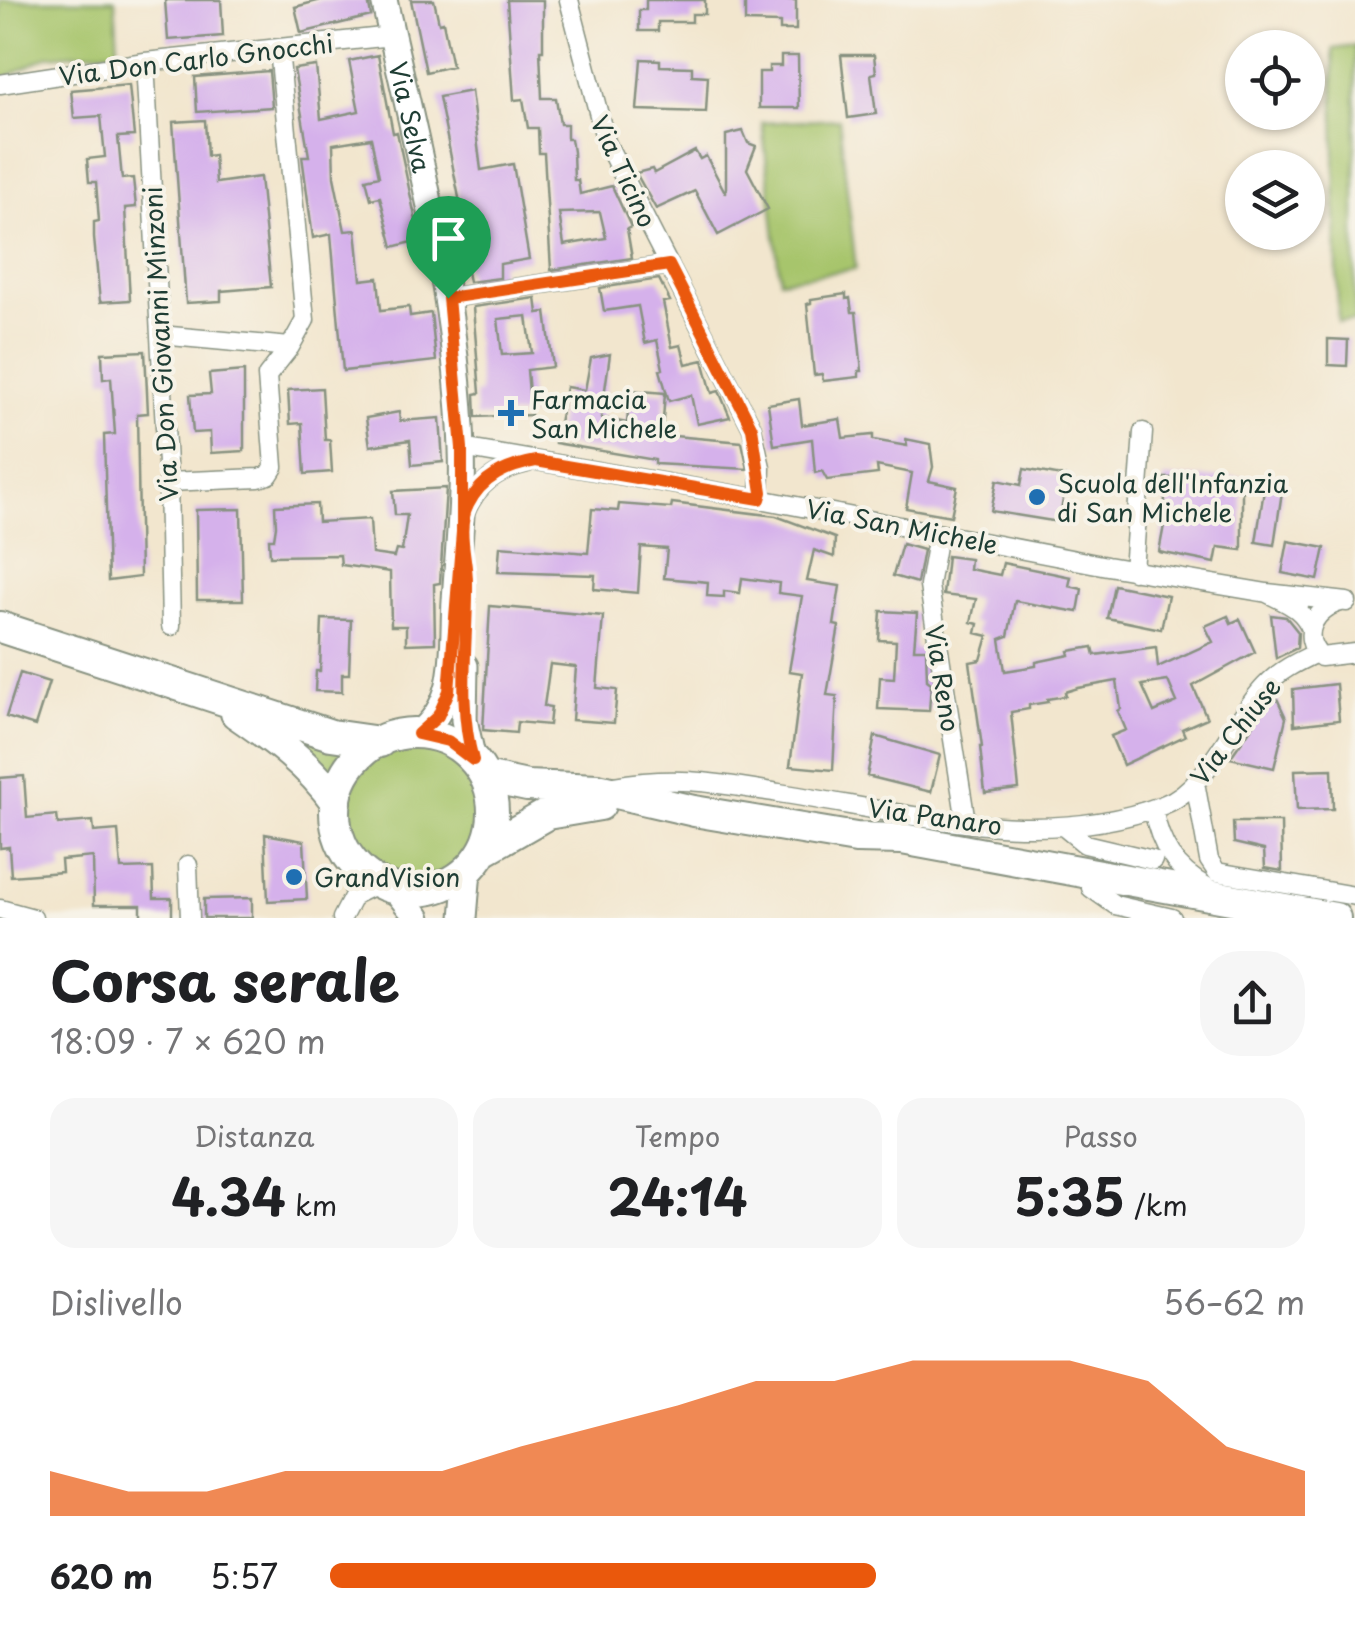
<!DOCTYPE html>
<html lang="it">
<head>
<meta charset="utf-8">
<style>
	:root { --surface:#fff; --page:#f6f6f6; --text:#202124; --muted:#757577; --accent:#ea580c }
	body { margin:0; font-family:"Playpen Sans",sans-serif; background:var(--page); color:var(--text); height:100vh; display:flex; flex-direction:column; font-size:38px; white-space:nowrap }
	* { box-sizing:border-box; margin:0 }
	p { font-size:32px; color:var(--muted) }
	.icon { flex:none; width:55px; height:55px; fill:none; stroke:currentColor; stroke-width:2; stroke-linecap:round; stroke-linejoin:round }
	.map { position:relative; height:918px; overflow:hidden }
	.drawer { display:flex; flex-direction:column; background:var(--surface); flex:1 }
	.drawer>* { flex:none }
	.fabs { position:absolute; left:1225px; top:30px; display:grid; gap:20px }
	.fabs a { display:grid; place-items:center; width:100px; height:100px; border-radius:50%; background:var(--surface); box-shadow:0 2px 8px #0004; font-size:50px }
	.pin { position:absolute; display:grid; place-items:center; width:85px; height:85px; color:#fff; margin:-102px -42px; border-radius:50% 50% 50% 0; rotate:-45deg; box-shadow:0 0 10px #0007 }
	.pin .icon { rotate:45deg }
	.round { display:grid; place-items:center; flex:none; width:105px; height:105px; border-radius:40px; background:var(--page) }
	.summary { display:flex; align-items:center; justify-content:space-between; height:170px; padding:0 50px }
	h1 { font-size:55px; font-weight:700; line-height:75px }
	.figures { display:grid; grid-template-columns:repeat(3,1fr); gap:15px; height:170px; padding:10px 50px }
	.figures div { display:grid; align-content:center; border-radius:25px; background:var(--page); text-align:center }
	.figures b { font-size:50px; font-weight:700 }
	.figures small { font-size:28px; font-weight:400 }
	.figures p { font-size:28px }
	.chart { height:280px; padding:20px 50px }
	.chart p { display:flex; justify-content:space-between }
	.chart svg { width:100%; height:180px; margin-top:10px; fill:var(--accent); opacity:.7 }
	ul { padding:0 50px; list-style:none; font-size:32px }
	li { display:grid; grid-template-columns:160px 120px 1fr; align-items:center; height:75px }
	li i { height:25px; border-radius:12px; background:var(--accent) }
	.map>svg:first-child { display:block }
</style>
</head>
<body>
<div class="map">
<svg width="1355" height="918" viewBox="0 0 1355 918">
	<rect width="100%" height="100%" fill="#f7f3e8"/>
	<filter id="ink" filterUnits="userSpaceOnUse"><feTurbulence type="fractalNoise" baseFrequency=".01" numOctaves="2"/><feDisplacementMap in="SourceGraphic" scale="20" xChannelSelector="R" yChannelSelector="G"/><feConvolveMatrix kernelMatrix="1 2 1 2 8 2 1 2 1" color-interpolation-filters="sRGB"/></filter>
	<filter id="wash" filterUnits="userSpaceOnUse"><feTurbulence type="fractalNoise" baseFrequency=".0048" numOctaves="4" result="noise"/><feDisplacementMap in="SourceGraphic" scale="40" xChannelSelector="R" yChannelSelector="G"/><feGaussianBlur stdDeviation="2.25" result="paint"/><feColorMatrix in="noise" values="0 0 0 0 0 0 0 0 0 0 0 0 0 0 0 0 0 1.4 0 .05"/><feComposite in="paint" operator="in"/></filter>
	<g filter="url(#wash)">
		<rect width="100%" height="100%" fill="#f2e6ce"/>
		<path fill="#a7c56c" stroke="#638150" stroke-width="2.5" d="M0 0H115L118 50 48 56 0 80Z
			M1355 46V322H1338L1333 49Z
			M839 119 856 269 780 280 762 123Z
			M291 731 350 748 334 766 329 777 300 746Z
			M348 811a67 67 0 1 1 134 0a67 67 0 1 1-134 0Z"/>
		<g id="blocks">
			<path fill="#d5b1eb" fill-rule="evenodd" d="M165 0H221L223 36 168 40Z
				M321 0H368L371 16 301 33 295 7Z
				M411 0H434L439 23 443 22 452 66 426 72Z
				M507 0H543V50H540L542 98H556L560 124H567V139H571L573 152 574 180H578L580 194 612 186 631 227 627 229 632 258 551 270 544 153H539L538 128H528L523 99 514 100ZM600 212 606 238 564 245 559 213Z
				M646 0H705V14H692V22H658V31H639V10H646Z
				M745 0H796V30H780V23L745 22Z
				M378 55 393 133 397 132 420 240 393 247 380 197 371 199 366 179 379 176 371 138 333 144 334 177 345 231 356 230 361 280 378 278 381 310 409 307 410 316 431 313 436 361 343 371 331 234 313 238 302 156H309L294 69 316 66 321 119 359 111 349 61Z
				M841 55H874L876 73 871 74 876 114 848 118Z
				M781 56H798L799 108H759V72H769V66H781Z
				M641 59 660 60V66L692 67V75L708 76 706 112 637 110Z
				M269 71 272 107 197 112 195 77Z
				M129 85 134 136 118 137 122 179 133 178 136 207 125 208 130 300 100 302 94 238V222L99 221 96 182H89L87 159 105 157 101 116 74 118 71 90Z
				M471 91 481 170 513 164 529 259 500 264V278L469 282 459 229 465 228 439 97Z
				M205 120 207 156 214 155 216 183 260 177 271 287 221 291V301L186 303 173 122Z
				M743 131 748 143 756 146 747 169 768 209 718 235 695 191 656 209 636 173 652 169 654 173 695 151 700 159 706 156 726 194V135Z
				M659 279 670 301 663 302 672 347 681 345 686 364 703 360 712 393 719 391 730 417 697 424 691 395 669 401 660 370 663 369 657 340 645 343 638 306 604 311 600 288Z
				M846 294V299L850 298 852 312H856L862 371H859V377L823 381 822 374 814 375 807 304 811 303V299Z
				M536 298 538 313 546 312 553 367 527 370 531 415 476 417 475 394 480 393 473 307ZM527 316 532 353 502 355 498 319Z
				M1328 339 1348 340 1347 366 1328 365Z
				M145 351 148 413 137 414 140 577 108 581 104 435 115 434 111 378 103 379 102 353Z
				M610 354 601 418 627 423 630 390 665 393 662 432 651 434 742 442 748 469 655 464V460L555 443 566 387 585 390 591 358Z
				M244 371V451L211 453 210 432 193 433 190 395 211 394 209 374Z
				M322 388 325 440H330L332 472 305 474 302 423 290 424 288 390Z
				M799 399 802 425 840 419 843 438 873 435V440L907 446 906 439 930 444 933 467 929 481 957 487 951 516 906 508 912 473 877 466 878 474 827 480 822 471 815 473 812 439 774 445 768 404Z
				M399 412 400 421 440 418 443 462 412 465 410 440 370 446 366 418Z
				M1024 469 1067 477 1059 522 991 511 997 480 1021 485Z
				M1242 477V550L1218 547 1215 563 1159 552 1168 504H1165L1164 478Z
				M1265 483 1283 485 1274 545 1256 542Z
				M446 488 440 583 434 584 435 643 406 644V626H391L390 572 341 565 340 555 270 556 269 539H274L276 526 275 506 317 504 318 522 370 519 372 554 394 557 396 550 402 551 407 515H395L393 491Z
				M672 503 776 516 835 538 834 557 814 550 807 581 840 586 834 625 839 626 827 695 837 696 833 770 790 766 802 673 789 671 802 596 778 593 779 583 742 578 740 593 724 591V597L707 596 708 582 664 578 667 549 641 547 638 593 594 589 595 575 498 572 500 546 588 553 592 509 618 511 619 504 671 508Z
				M241 509 243 600H197L196 510Z
				M1288 541 1325 548 1318 580 1282 573Z
				M902 544 923 550 917 583 893 576Z
				M947 556 970 559 969 569 1000 575 1003 563 1071 577 1069 586 1082 589 1078 612 1015 601 1008 636 1000 639 1005 671 1036 666V662L1070 655 1069 651 1093 647 1095 655 1156 647 1158 667 1213 642 1205 626 1228 616 1231 623 1240 619 1255 652 1193 686 1207 718 1182 729 1185 736 1123 765 1111 736 1126 730 1118 711 1121 709 1117 681 1078 688 1065 692 1066 696 1047 699 1048 702 1029 705V709L1011 712 1019 789 985 793 980 747H982L970 662 981 660 988 636 976 633 978 624 971 622 976 599 943 595ZM1168 681 1177 702 1154 712 1142 685Z
				M1114 585 1168 596 1161 629 1107 618Z
				M490 606 603 616 597 688 617 690 614 723 572 720 576 667 550 664 544 706 551 707 549 725 517 722 516 733 483 730Z
				M881 611 917 613 914 649H926L927 680 931 683 929 711 878 709 880 677 894 678 896 641 879 640Z
				M1271 615 1286 617 1298 632 1297 648 1276 658Z
				M322 619 351 620 349 674H342V692L315 691 316 671H320Z
				M20 673 49 682 35 726 6 717Z
				M1336 684 1339 720 1294 725 1293 689Z
				M1275 694 1286 718 1274 768 1230 758Z
				M875 736 940 755 931 792 867 776Z
				M1332 769 1333 809 1297 810 1295 770Z
				M24 776 27 818 57 815 58 824 93 821 94 832 118 830 121 869 153 868 154 898H172V918H141V905H94L93 857 61 860 62 872 11 876 9 847 0 848V778Z
				M1233 822H1281L1282 871 1265 868 1264 850 1234 843Z
				M265 834 304 841 307 899 268 901Z
				M252 898V918H204V899Z"/>
		</g>
	</g>
	<g filter="url(#ink)">
		<use href="#blocks" fill-opacity="0" stroke="#889281" stroke-width="2.5"/>
		<g fill="none" stroke-linecap="round" stroke-linejoin="round">
			<defs>
				<path id="street" d="M569 0 606 142 752 428 761 467 760 499
					M145 62 168 482 171 626
					M0 84 145 62 392 36
					M448 298 669 265
					M160 335 290 347
					M462 448 760 499 1107 566 1267 593
					M168 482 259 478 269 475 274 467 267 376 290 347 305 320 279 49
					M465 513C477 483 497 470 527 463
					M938 534 929 586 966 822
					M1133 571 1143 432
					M1341 602C1315 608 1299 636 1321 657L1355 653
					M1311 629C1303 608 1286 603 1267 593L1347 602
					M1195 782 1209 860 1217 872 1355 896
					M613 786C678 775 716 783 779 793 904 812 1040 852 1163 805 1209 788 1232 720 1265 686 1280 670 1297 662 1316 653
					M1153 809C1160 845 1174 869 1207 887
					M1064 827 1085 844 1153 860
					M188 865 190 918
					M1091 888 1115 905 1172 918
					M354 895V863
					M0 909 33 918
					M342 918 354 895 379 883
					M1241 918V917"/>
				<g id="secondary">
					<path id="s1" d="M384 0C417 149 457 296 462 449 464 501 458 550 455 601 452 648 460 703 418 734"/>
					<path d="M465 666 464 720 473 760"/>
					<path d="M395 889 418 918"/>
					<path d="M464 918 468 870"/>
				</g>
				<path id="primary" d="M0 627 331 735 380 742
					M236 713C274 739 309 764 336 802
					M335 812a79 79 0 1 1 158 0a79 79 0 1 1-158 0Z
					M485 777 527 786 598 789 694 811 856 838 902 839 1335 918
					M484 850 547 814 600 805"/>
			</defs>
			<use href="#street" stroke="#889281" stroke-width="21"/>
			<use href="#secondary" stroke="#889281" stroke-width="29"/>
			<use href="#primary" stroke="#889281" stroke-width="34"/>
			<use href="#street" stroke="#fff" stroke-width="18"/>
			<use href="#secondary" stroke="#fff" stroke-width="25"/>
			<use href="#primary" stroke="#fff" stroke-width="30"/>
		</g>
	</g>
	<g fill="none" stroke-linecap="round" stroke-linejoin="round" filter="url(#ink)">
		<defs>
			<path id="route" d="M448 298 462 448V532L449 691 438 716 418 734 448 741 473 760C457 702 468 642 467 582 467 557 456 529 468 505 482 477 507 466 536 461L760 499 762 492 752 428 669 265 448 298"/>
		</defs>
		<use href="#route" stroke="#fff" stroke-width="20"/>
		<use href="#route" stroke="#ea580c" stroke-width="12"/>
	</g>
	<g fill="#1f6fb2" stroke="#f7f3e8" stroke-width="4">
		<path d="M506 398h10v10h10v10h-10v10h-10v-10h-10v-10h10z"/>
		<circle cx="1037" cy="497" r="10"/>
		<circle cx="294" cy="877" r="10"/>
	</g>
	<g text-anchor="middle" dominant-baseline="central" stroke-width="8" stroke-linejoin="round" paint-order="stroke">
		<g font-size="25" fill="#1f3d34" stroke="#f7f3e8">
			<text transform="translate(196 59) rotate(-7)">Via Don Carlo Gnocchi</text>
			<text stroke="none"><textPath href="#s1" startOffset="120">Via Selva</textPath></text>
			<text transform="translate(624 171) rotate(65)">Via Ticino</text>
			<text transform="translate(160 344) rotate(-93)">Via Don Giovanni Minzoni</text>
			<text transform="translate(902 526) rotate(11)">Via San Michele</text>
			<text transform="translate(943 678) rotate(81)">Via Reno</text>
			<text transform="translate(1235 731) rotate(-52)">Via Chiuse</text>
			<text transform="translate(935 816) rotate(8)">Via Panaro</text>
		</g>
		<g font-size="25" fill="#1f3d34" stroke="#f7f3e8" text-anchor="start">
			<text x="531" y="399">Farmacia<tspan x="531" dy="29">San Michele</tspan></text>
			<text x="1057" y="483">Scuola dell'Infanzia<tspan x="1057" dy="29">di San Michele</tspan></text>
			<text x="314" y="877">GrandVision</text>
		</g>
	</g>
</svg>
<div class="fabs">
<a><svg class="icon" aria-label="locate" viewBox="0 0 24 24"><circle cx="12" cy="12" r="6"/><path d="M12 2v4M12 18v4M2 12h4M18 12h4"/></svg></a>
<a><svg class="icon" aria-label="layers" viewBox="0 0 24 24"><path d="M12 4l9 5-9 5-9-5zM3 14l9 5 9-5"/></svg></a>
</div>
<div class="pin" style="left:448px;top:298px;background:#1e9e55"><svg class="icon" aria-label="arrive" viewBox="0 0 24 24"><path d="M6 21V4h12l-3 4 3 4H6"/></svg></div>
</div>
<section class="drawer">
<div class="summary"><div><h1>Corsa serale</h1><p>18:09 · 7 × 620 m</p></div><a class="round"><svg class="icon" aria-label="share" viewBox="0 0 24 24"><path d="M12 15V3M7 8l5-5 5 5M5 13v7h14v-7"/></svg></a></div>
<div class="figures">
<div><p>Distanza</p><b>4.34<small> km</small></b></div>
<div><p>Tempo</p><b>24:14</b></div>
<div><p>Passo</p><b>5:35<small> /km</small></b></div>
</div>
<div class="chart"><p><span>Dislivello</span>56–62 m</p>
<svg viewBox="0 0 160 44" preserveAspectRatio="none"><path d="M0 44V33L10 38L20 38L30 33L40 33L50 33L60 27L70 22L80 17L90 11L100 11L110 6L120 6L130 6L140 11L150 27L160 33V44z"/></svg>
</div>
<ul>
<li><b>620 m</b>5:57<i style="width:56%"></i></li>
</ul>
</section>
</body>
</html>
